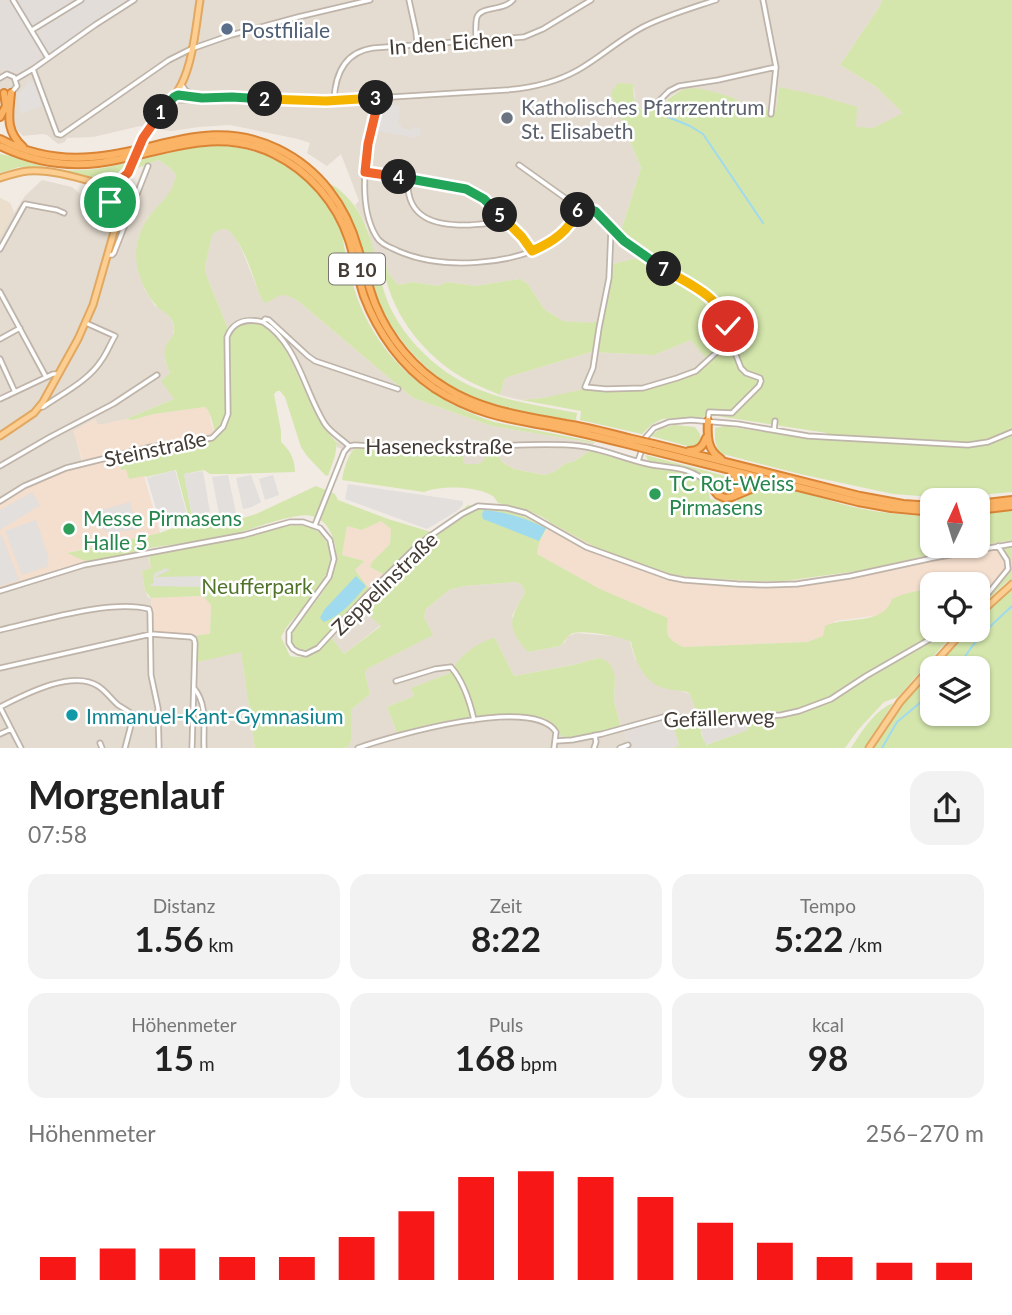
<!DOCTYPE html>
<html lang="de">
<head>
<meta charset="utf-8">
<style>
	:root { --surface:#fff; --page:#f2f2f2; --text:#222; --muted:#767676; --accent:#f61716 }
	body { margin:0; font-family:Lato,sans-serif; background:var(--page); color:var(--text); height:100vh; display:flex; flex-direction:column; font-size:26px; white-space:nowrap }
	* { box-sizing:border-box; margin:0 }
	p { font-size:23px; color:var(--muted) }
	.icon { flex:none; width:38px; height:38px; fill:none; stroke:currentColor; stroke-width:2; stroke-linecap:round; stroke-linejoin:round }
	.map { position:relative; height:748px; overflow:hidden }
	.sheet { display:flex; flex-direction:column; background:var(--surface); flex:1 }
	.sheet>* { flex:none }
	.needle { width:46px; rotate:4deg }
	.tools { position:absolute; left:920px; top:488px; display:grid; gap:14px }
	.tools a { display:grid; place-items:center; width:70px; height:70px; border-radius:14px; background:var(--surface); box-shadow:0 2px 5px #0004; font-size:35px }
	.pin { position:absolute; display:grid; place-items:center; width:60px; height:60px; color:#fff; margin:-30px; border:4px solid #fff; border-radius:50%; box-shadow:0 2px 7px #0007 }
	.km { position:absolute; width:35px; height:35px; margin:-18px; border-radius:50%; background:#222; color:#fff; font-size:19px; line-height:35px; text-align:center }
	.round { display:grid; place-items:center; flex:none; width:74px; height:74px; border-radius:21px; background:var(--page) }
	.headline { display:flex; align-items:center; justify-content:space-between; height:119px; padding:0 28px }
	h1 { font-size:38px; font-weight:700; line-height:52px }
	.stats { display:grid; grid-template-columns:repeat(3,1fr); gap:10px; height:119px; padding:7px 28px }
	.stats div { display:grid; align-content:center; border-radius:18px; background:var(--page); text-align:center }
	.stats b { font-size:35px; font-weight:700 }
	.stats small { font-size:19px; font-weight:400 }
	.stats p { font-size:19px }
	.chart { height:196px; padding:14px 28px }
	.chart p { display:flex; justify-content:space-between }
	.chart svg { width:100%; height:126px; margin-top:7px; stroke:var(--accent); stroke-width:6 }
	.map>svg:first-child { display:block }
</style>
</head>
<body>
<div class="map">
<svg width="1012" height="748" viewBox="0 0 1012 748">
	<rect width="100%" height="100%" fill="#f1ebe3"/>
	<path fill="#e5dcd1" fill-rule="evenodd" d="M126 0H882L880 6 840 65 875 86 904 113 873 128H856L779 87 776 112 738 101 734 98 696 89H687L678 91 671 96 657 108 649 112 642 110 635 101 634 87 612 97 641 168 620 234 638 258 613 264 604 318 592 324 563 321 544 309 528 284 520 279 475 286 447 282 438 286 413 282 398 285 389 274 381 254H374L367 226 355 205 359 201 341 154 327 166 307 153 310 143 298 139 230 125 199 127 171 131 140 126 93 137 67 138 65 142 58 144 47 135 42 134 23 136 17 130 14 121V98H4L0 93V70L2 69 11 71 27 70 99 18Z
		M159 160 170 168 176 175 174 186 169 195 148 217 138 238 144 288 155 306 161 308 171 318 174 328 173 336 168 342 165 360 170 373 174 399 126 419 100 425 97 424 95 419 74 431 83 466 41 480 0 503V198L10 203 14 213 25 196 42 180 72 187 92 204 104 206 109 212 125 215 144 165Z
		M227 229 234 234 242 250 261 298 269 301 279 294H285L297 300 413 398 492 426 594 443 590 451 573 462 566 463 554 472 544 475 514 469 502 462 498 455 499 449 488 450 485 460 482 463 477 464H465L463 460V451L461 450 392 453 355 448 351 452 337 447V442L322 425 282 344 272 332 228 329 206 274 205 267 212 234 218 230Z
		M691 340 707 358 688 374 645 389 521 400 500 395 505 378 591 352 654 355Z
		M148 555 151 568 142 571 145 591 148 597 151 598 152 632 198 635V662L241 651 255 748H0V593L66 570Z
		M516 582 522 585 525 592 512 616 528 652 560 646 565 642 568 636 576 633 624 637 630 642 635 659 678 690 690 694 698 717 747 715V718L699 722 671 719 623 730 630 748H344L349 746 351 740V710L370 694 365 673 367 669 432 635 424 617 426 609 449 590 464 586ZM495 638 514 676 573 665 599 658 615 676 614 701 621 726H555L542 718 513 714 476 716 397 733 387 707 414 696 412 688 450 673 454 665Z
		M359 606 381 625 344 654 331 637Z"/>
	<path fill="#f4dece" d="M205 407 210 414 211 424 216 434 213 437 117 454 121 470 126 468 144 476 160 533 69 552 88 561 61 568 0 588V503L41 480 66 470 83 466 82 459 73 431 95 419 97 424 100 425 126 419 132 420 154 414Z
		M381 521 391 529 390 544 372 562 370 567 385 575 369 589 355 570 364 561 342 555 347 526 362 530Z
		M551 523 595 547 668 574 688 577 753 581H784L813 578 865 570 920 557 1000 542 1011 566 1009 572 1002 581 984 588 978 587V584H973L969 581 960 580 944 584H933V587L904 594 879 615 835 621 823 636 807 642 683 647 671 641 667 631 668 618 600 589 537 554 539 543Z
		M203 596 211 605 210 635 152 633 151 598Z"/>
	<path fill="#e3ddd9" d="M0 0H126L99 18 27 70 16 74 3 69 0 70Z
		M747 718 749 730 705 745 699 722Z
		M671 719 679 745 677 747 674 748H630L623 730 652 721Z"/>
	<path fill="#ebdecd" d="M0 198 10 203 13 213 0 238Z"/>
	<path fill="#d4e6ac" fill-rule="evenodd" d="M882 0H1012V492L948 498 893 494 800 474 719 453 715 440V428L724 426 823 440 827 433 717 416 662 419 651 425 642 434 580 420 581 411 521 400 543 398 585 389 627 390 645 389 688 374 706 358 691 340 654 355 591 352 505 378 500 395C484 388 466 381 452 371 412 343 386 302 381 253L389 274 398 285 413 282 438 286 447 282 475 286 520 279 528 284 544 309 563 321 592 323 604 318 613 264 637 258 620 234 641 168 612 97V91L618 83 633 84C634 90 633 95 635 101 646 128 669 93 685 89 700 86 719 94 734 98L738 101 776 111 779 87 821 96 857 107 856 127 873 128 903 113 875 86 840 65 880 6Z
		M216 145C260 148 294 163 322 198 328 206 336 215 339 225 342 231 343 239 344 246 349 268 353 291 363 312 389 368 436 403 494 422L595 442 594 443 492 426 413 398 297 300C276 290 282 297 265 303L261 298C252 276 246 246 227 229L219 230 212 235 205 267 206 274 228 329C240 326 253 318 265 325 287 338 307 403 323 426 327 432 332 437 337 443L335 456 329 473 328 476 325 475 307 456 301 447 285 397 280 391H277L274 394 281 431V442C290 450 295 460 295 472L235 474H210L204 470 184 474 192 516 188 515 176 470 146 477 144 476 129 479 126 469 121 470 118 458 146 450 203 443 214 440 216 434C212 425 212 413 205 407L154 414 132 420 126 419 174 399 161 381 170 373C166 363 161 352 168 342 171 338 175 335 174 328 173 313 161 313 155 304 148 296 143 286 140 276 132 256 137 232 150 215 162 201 172 195 176 175L170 168 159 160C146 165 133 169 121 175 113 178 107 174 99 179L35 168 19 167 0 173V154C21 158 41 168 62 170 115 174 165 148 216 145Z
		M329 184C336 186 341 191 346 196 378 227 373 276 393 313 405 336 425 357 446 372 485 399 532 404 577 413L576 420C562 420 547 416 533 414 519 411 505 409 491 405 442 391 395 344 377 297 362 256 360 218 329 184Z
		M674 425 695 427 700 434 701 440 696 445 691 447 651 436 660 429Z
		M355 448 392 453 461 450 463 451V460L465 464C480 464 483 466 488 450L499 448 498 455 502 462 514 469 544 475 554 472 566 463 573 462 590 451C608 455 625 462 642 466 665 472 707 468 710 499L723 502 737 501C743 493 756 488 766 487 783 484 827 500 846 505 871 512 907 516 933 516V546H978V514L1012 510V540L1000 542 920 557 865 570 784 581H753L688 577 668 574 595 547 551 523C537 511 515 508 498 503 495 499 495 497 491 495 476 486 440 485 424 492L342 480C344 469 347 456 355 448Z
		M645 455 729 477 731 481H735L736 488 731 493 722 494C716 489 711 482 705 477 689 464 669 464 649 462Z
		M316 486 335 494 338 500 388 519 431 532 445 524 468 505 503 510 523 516 547 528 539 543 537 554 600 589 668 618C666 636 667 639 683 647L807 642 823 636 825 626C846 616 883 626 892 599L904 594 933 587V630H958L945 643 898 697 884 702 858 730 845 748H674L679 745 671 719 699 722 702 736 706 745 748 730 747 715 698 717 690 694 687 692C678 690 666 690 658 686 641 677 635 659 631 642 622 636 583 630 573 633 567 635 565 642 560 646L528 652C505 626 510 620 525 592L522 585 516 582 464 586 449 590 426 609 424 617 433 635 367 669 365 673 370 694 351 710V740L349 746 344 748H255L241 652 198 662V635L210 634 211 605 203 596 151 598 145 591 142 571 151 568 149 556 288 526C302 525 314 525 323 537 346 566 307 602 290 623 286 627 284 632 281 637L290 656C313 660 316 652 331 637L344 654 381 626 359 606 413 553 433 536 431 532 385 575 370 567 372 562 390 544 391 529 381 521 362 530 347 526 342 555 364 561 355 570 369 589 317 646C304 655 283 648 292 630 296 624 302 619 306 614 324 592 344 567 333 538 329 527 323 519 312 516 297 512 255 528 239 533 210 541 179 543 150 548 137 551 97 563 87 561 80 560 73 555 67 553L160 533 178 526 200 522 240 519 256 514Z
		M1012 546V579L1006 582 978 610V587C989 588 1008 581 1010 568 1012 561 1005 554 1004 547Z
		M1012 588V748H873C897 704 933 666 968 630H978V620ZM933 668H978V714H933Z
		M495 638 514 676 573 665 599 658 605 660 611 665 615 676 614 701 621 727 595 734 565 738C554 733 557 722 542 718 507 707 431 722 397 733L387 707 414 696 411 688 450 673C459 656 477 642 495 638Z
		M893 703 865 748H851C861 732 875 710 893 703Z"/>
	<path fill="#e2dfdc" d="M30 80 31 82H34L42 106 21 114 18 95Z
		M382 103 400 106 398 125H401V128L412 130V127L421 129 420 136H417V138L378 131Z
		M175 470 187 515 160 522 147 478Z
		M203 471 210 512 192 515 184 474Z
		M228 475 236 513 219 514 212 477Z
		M251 475 261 502 252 507 243 509 236 478Z
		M273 475 279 495 265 500 259 479Z
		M348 484 463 501V505L457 511 427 529 345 499Z
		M32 492 40 505 0 530V510Z
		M130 502 138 529 110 533 104 530 94 516 98 514V511Z
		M36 520 49 559 47 560 49 566 22 575 5 531Z
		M2 535 19 580 0 586V536Z
		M166 568 170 570 155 577 203 576 202 587 150 586 154 582 153 577 155 573Z"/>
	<path fill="#a0daee" d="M484 510C507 512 525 518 546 528L539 541 483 519 482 514Z
		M356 576 366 586C354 600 342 615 324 622L320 618 324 610Z"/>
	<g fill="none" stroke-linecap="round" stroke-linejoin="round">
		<path stroke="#a0daee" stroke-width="2" d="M668 117 690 126 703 134 763 223
			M959 668C970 643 992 625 1012 606
			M882 748 897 722 933 692"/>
		<defs>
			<path id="minor" d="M13 0 48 58
				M409 0 416 32 417 44
				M763 0 776 67 771 114
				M32 30 81 0
				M476 41C476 34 475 23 477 17 481 6 504 11 513 0
				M33 69 57 134 61 135 169 60 191 49 231 35 298 17 370 0
				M0 78 7 74 14 77 17 86 11 93
				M16 79 33 69 95 25 134 0
				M182 85 186 91 197 96
				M176 96 196 97
				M174 97 178 100H183L232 97 326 101 506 90C531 88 555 83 578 70 601 57 621 38 645 26 668 15 692 8 716 0
				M378 99C369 138 354 199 376 236 380 244 390 247 398 251 441 270 514 266 554 240 567 231 574 220 579 206
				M334 101C335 74 345 52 373 48L524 37 543 29 591 0
				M653 107 669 91 679 86 718 80 776 67
				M519 165 568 200 595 211 615 234 637 252 712 300 722 312 728 322 730 340 741 368 746 373 760 378 761 381 759 386 732 413 709 412 708 421
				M365 172 457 187 473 191 484 199 522 237 532 251
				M408 178C405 219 436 226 470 225 481 224 492 224 502 218
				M611 230 609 278 599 328 593 368 585 387 606 389 643 388 677 378 696 371 730 340
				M0 249 25 204 57 210 64 213
				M108 255H112L114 253 148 166
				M0 292 46 377
				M263 322C298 344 304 391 325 424 331 433 341 438 349 446L355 445C402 448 448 447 495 446 523 445 552 443 580 446 604 449 625 459 648 464 671 469 687 465 708 483
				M0 339 20 328
				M0 359 15 392
				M0 399 53 374H59
				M40 407H43C63 393 88 381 101 361 107 353 110 344 115 336L86 323
				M774 430 775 421
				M638 461 646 437 654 428 669 422 691 420 738 424 808 436 968 445 988 442 1012 432
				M0 466 50 437 113 404 157 375
				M0 501 24 486 66 468 151 447 212 438 223 427 228 414 227 337C233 321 247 318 263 322L265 319 269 320 308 356 315 361 398 389
				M315 525 344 452 349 446
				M0 591 84 565 244 535 290 522H303L320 528 330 540 334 559 329 577 289 632V643L293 649 298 652 306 654 318 648 365 597 417 546 430 536 462 514 478 506 507 508 526 513 586 547 669 577 684 580 737 584 766 585 797 584 850 576 933 558 1012 544
				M978 606 1008 569 1007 560 998 546
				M0 630C40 621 110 599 149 609L150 613 151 675 158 708 159 748
				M0 668 151 634 191 637 194 639 195 643 192 748
				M396 681 435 669 451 667C463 681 470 702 474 720
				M194 688C208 705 203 727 204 748
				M0 707C24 695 72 669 98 686 106 691 111 699 118 705 123 708 128 711 132 714V721L125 748
				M0 707 21 748
				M0 734 11 729
				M556 741 572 740 602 734 663 717 671 716 700 720 781 715 799 711 831 699 866 676 946 630
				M100 743 102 748
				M358 748C392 736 533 695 556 732L554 748
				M594 748 596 742 595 735
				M620 748 628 745"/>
			<path id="major" d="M143 138C155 120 171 104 181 85 193 62 196 26 200 0
				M0 178C9 175 18 172 28 171 50 169 79 178 100 184
				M100 188a10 10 0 1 1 20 0a10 10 0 1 1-20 0Z
				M118 182 128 173 131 167
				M0 436 34 413 43 402 78 339 93 305 116 225 114 197
				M978 615 1012 584
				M869 748 900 702 964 630"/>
			<path id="highway" d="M11 93C9 115 5 130 23 147
				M0 117 6 106 4 93
				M0 139C29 154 60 160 92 157 159 152 211 116 278 149 319 169 346 205 358 249 364 267 368 286 375 304 389 338 414 369 446 388 483 411 524 416 566 424 587 427 608 433 628 438
				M0 146C31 161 64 167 98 163 159 155 213 124 274 154 309 171 337 203 349 240 355 259 358 278 364 296 378 333 402 366 434 388 474 414 509 419 554 427 579 432 603 438 627 444
				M708 421C707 436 707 450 721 459
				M654 444 860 496 903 504 933 506
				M650 450 858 502 891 508 933 512
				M689 451C698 451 703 447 706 438
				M731 472C740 478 741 487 734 495
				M708 483 718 495 725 498 732 497 761 485 773 483
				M978 504 1012 500
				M978 510 1012 506"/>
		</defs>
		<use href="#minor" stroke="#bfb4a9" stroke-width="7"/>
		<use href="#major" stroke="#e1a862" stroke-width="9"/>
		<use href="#highway" stroke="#da8535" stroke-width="10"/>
		<use href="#minor" stroke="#fff" stroke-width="3.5"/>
		<use href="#major" stroke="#fcce91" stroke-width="5"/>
		<use href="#highway" stroke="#fbb365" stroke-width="6"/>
		<defs>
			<path id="major-bridge" d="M131 167 143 138"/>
			<path id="highway-bridge" d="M628 438 654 444
				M627 444 650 450"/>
		</defs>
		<use href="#major-bridge" stroke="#e1a862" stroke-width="9" stroke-linecap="butt"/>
		<use href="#highway-bridge" stroke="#da8535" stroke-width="10" stroke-linecap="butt"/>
		<use href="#major-bridge" stroke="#fcce91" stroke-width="5"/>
		<use href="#highway-bridge" stroke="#fbb365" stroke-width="6"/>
	</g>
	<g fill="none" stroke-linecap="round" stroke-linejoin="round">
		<defs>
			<path id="split-1" d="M110 202 108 197C117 198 122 191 118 182L128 173 143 138 161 112"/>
			<path id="split-2" d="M161 112 174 97 178 95 202 98 232 97 265 99"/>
			<path id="split-3" d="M265 99 326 101 376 98"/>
			<path id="split-4" d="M376 98H379L368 144 365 172 399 177"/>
			<path id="split-5" d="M399 177 466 189 484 199 500 215"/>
			<path id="split-6" d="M500 215 522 237 532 251C553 242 569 231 578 210"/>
			<path id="split-7" d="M578 210 579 206 595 211 624 241 664 269"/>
			<path id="split-8" d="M664 269C687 283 722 297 728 326"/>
		</defs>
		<use href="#split-1" stroke="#fff" stroke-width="14"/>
		<use href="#split-2" stroke="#fff" stroke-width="14"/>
		<use href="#split-3" stroke="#fff" stroke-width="14"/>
		<use href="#split-4" stroke="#fff" stroke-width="14"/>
		<use href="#split-5" stroke="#fff" stroke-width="14"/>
		<use href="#split-6" stroke="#fff" stroke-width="14"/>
		<use href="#split-7" stroke="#fff" stroke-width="14"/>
		<use href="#split-8" stroke="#fff" stroke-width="14"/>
		<use href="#split-1" stroke="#f0652b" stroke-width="9"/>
		<use href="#split-2" stroke="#22a559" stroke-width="9"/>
		<use href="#split-3" stroke="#f5b400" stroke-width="9"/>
		<use href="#split-4" stroke="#f0652b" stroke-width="9"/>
		<use href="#split-5" stroke="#22a559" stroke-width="9"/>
		<use href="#split-6" stroke="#f5b400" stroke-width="9"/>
		<use href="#split-7" stroke="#22a559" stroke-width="9"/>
		<use href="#split-8" stroke="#f5b400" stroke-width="9"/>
	</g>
	<circle fill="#5c6f8a" stroke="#fff" stroke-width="2.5" cx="227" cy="29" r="7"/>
	<circle fill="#6b7280" stroke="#fff" stroke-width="2.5" cx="507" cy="118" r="7"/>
	<g fill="#2e9e5b" stroke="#fff" stroke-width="2.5">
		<circle cx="655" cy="494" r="7"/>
		<circle cx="69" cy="529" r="7"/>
	</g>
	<circle fill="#0f9aa8" stroke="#fff" stroke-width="2.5" cx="72" cy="715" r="7"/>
	<g text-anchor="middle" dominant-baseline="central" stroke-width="5" stroke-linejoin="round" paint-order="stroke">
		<rect fill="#fff" stroke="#7b7671" stroke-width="2" x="329" y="253.5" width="56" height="31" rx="5"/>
		<g font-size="19" font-weight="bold" fill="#433b34">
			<text x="357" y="269">B 10</text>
		</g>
		<g font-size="21" fill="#4e5e75" stroke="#fff" text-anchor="start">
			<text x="241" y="29">Postfiliale</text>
		</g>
		<g font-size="21" fill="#433b34" stroke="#fff">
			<text transform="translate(451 42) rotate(-4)">In den Eichen</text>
			<text x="439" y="445">Haseneckstraße</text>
			<text transform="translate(155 448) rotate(-12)">Steinstraße</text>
			<text transform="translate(384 583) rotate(-44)">Zeppelinstraße</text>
			<text transform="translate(719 717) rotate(-2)">Gefällerweg</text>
		</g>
		<g font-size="21" fill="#5b616d" stroke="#fff" text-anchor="start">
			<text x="521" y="106">Katholisches Pfarrzentrum<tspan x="521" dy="24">St. Elisabeth</tspan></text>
		</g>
		<g font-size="21" fill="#27864d" stroke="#fff" text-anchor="start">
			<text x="669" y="482">TC Rot-Weiss<tspan x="669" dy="24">Pirmasens</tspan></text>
			<text x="83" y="517">Messe Pirmasens<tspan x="83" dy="24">Halle 5</tspan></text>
		</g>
		<g font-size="21" fill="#507329" stroke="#fff">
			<text x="257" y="585">Neufferpark</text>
		</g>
		<g font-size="21" fill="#0d838f" stroke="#fff" text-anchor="start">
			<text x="86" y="715">Immanuel-Kant-Gymnasium</text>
		</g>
	</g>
</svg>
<div class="tools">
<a><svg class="needle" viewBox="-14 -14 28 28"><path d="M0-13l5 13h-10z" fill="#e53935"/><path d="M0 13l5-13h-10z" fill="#767676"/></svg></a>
<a><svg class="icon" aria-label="locate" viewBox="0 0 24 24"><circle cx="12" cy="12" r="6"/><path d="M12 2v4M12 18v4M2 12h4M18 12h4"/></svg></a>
<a><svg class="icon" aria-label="layers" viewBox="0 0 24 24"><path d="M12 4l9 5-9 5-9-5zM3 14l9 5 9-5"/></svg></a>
</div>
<div class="pin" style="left:110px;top:202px;background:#1e9e55"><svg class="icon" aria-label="arrive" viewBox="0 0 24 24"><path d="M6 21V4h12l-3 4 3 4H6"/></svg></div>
<div class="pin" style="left:728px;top:326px;background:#d93025"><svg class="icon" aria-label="check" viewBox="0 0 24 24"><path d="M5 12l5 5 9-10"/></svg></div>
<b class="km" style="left:161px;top:112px">1</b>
<b class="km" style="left:265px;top:99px">2</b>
<b class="km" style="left:376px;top:98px">3</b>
<b class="km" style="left:399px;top:177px">4</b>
<b class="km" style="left:500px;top:215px">5</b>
<b class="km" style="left:578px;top:210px">6</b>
<b class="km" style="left:664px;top:269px">7</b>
</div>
<section class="sheet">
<div class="headline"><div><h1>Morgenlauf</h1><p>07:58</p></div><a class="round"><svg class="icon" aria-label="share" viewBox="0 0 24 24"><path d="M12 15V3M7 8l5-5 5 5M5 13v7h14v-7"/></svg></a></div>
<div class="stats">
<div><p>Distanz</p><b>1.56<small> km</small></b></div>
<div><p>Zeit</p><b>8:22</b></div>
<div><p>Tempo</p><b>5:22<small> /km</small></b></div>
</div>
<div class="stats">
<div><p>Höhenmeter</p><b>15<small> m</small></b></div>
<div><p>Puls</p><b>168<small> bpm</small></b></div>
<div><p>kcal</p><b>98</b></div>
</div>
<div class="chart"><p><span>Höhenmeter</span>256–270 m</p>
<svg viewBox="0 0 160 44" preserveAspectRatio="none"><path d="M5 44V36M15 44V33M25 44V33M35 44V36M45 44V36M55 44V29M65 44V20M75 44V8M85 44V6M95 44V8M105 44V15M115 44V24M125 44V31M135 44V36M145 44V38M155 44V38"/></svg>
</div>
</section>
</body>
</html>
